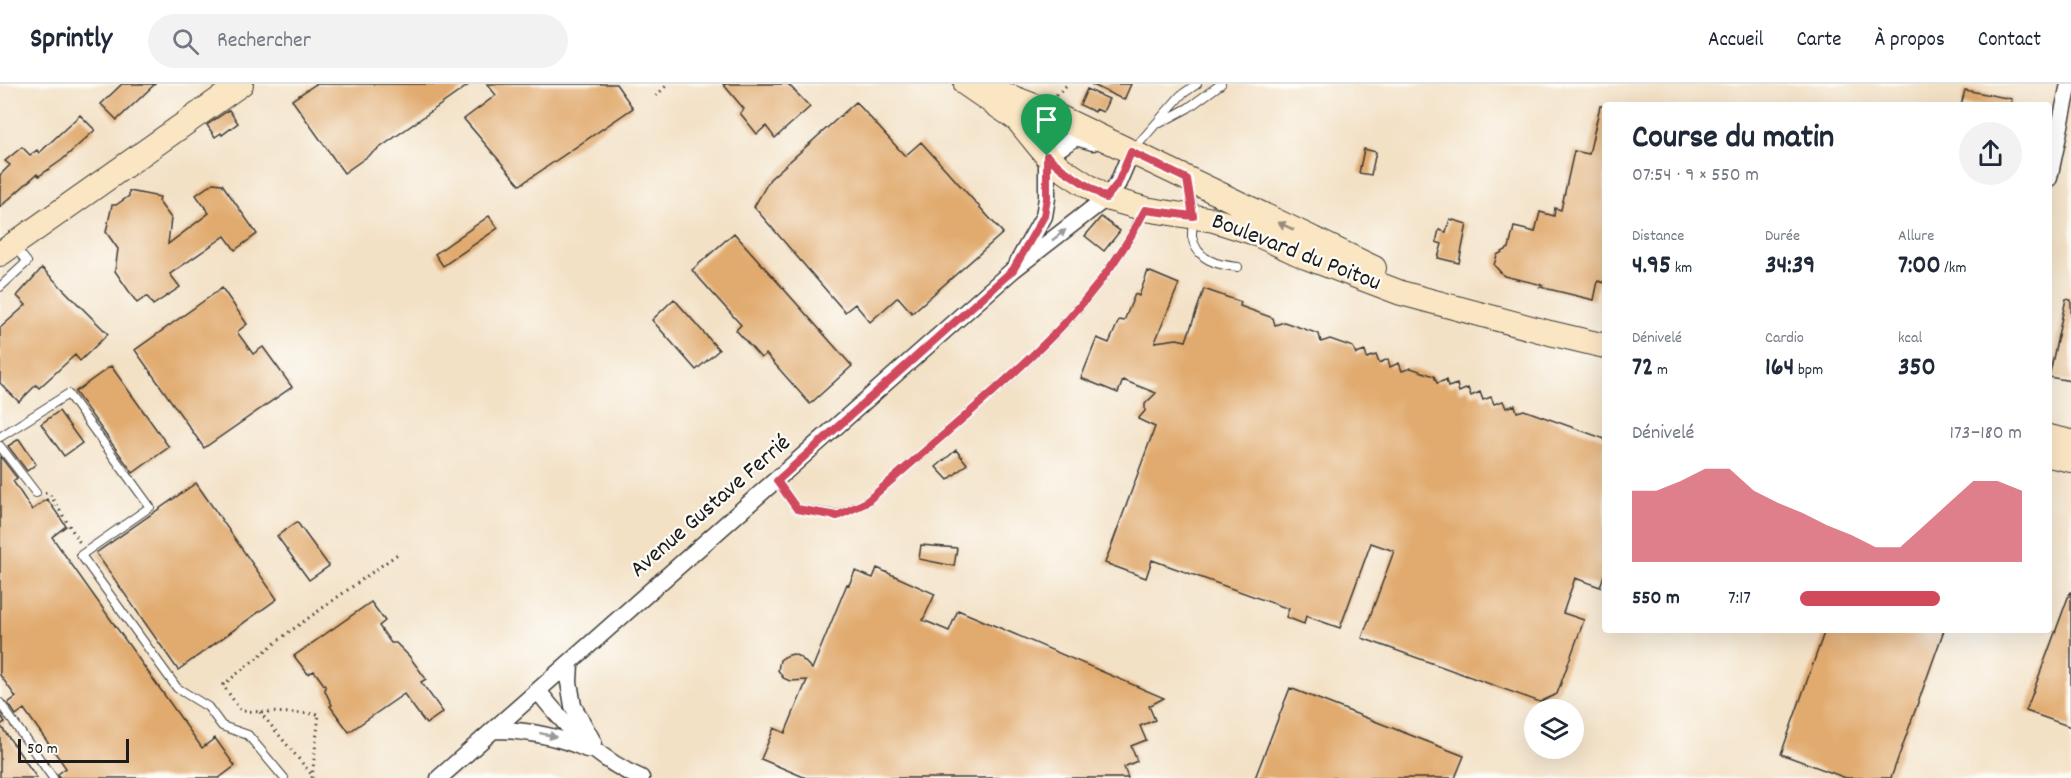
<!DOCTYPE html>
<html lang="fr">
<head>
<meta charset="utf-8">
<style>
	:root { --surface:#fff; --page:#f2f2f3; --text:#1f2937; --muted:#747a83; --line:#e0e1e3; --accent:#d1495b }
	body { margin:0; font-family:Dekko,sans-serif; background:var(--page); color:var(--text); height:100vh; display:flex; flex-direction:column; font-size:22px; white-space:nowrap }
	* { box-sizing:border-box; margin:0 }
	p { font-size:20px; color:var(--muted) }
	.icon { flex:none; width:33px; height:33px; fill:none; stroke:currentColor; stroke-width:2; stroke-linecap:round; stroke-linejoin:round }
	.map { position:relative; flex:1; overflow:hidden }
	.sheet { position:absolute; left:1602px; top:18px; width:450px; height:531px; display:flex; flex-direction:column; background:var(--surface); border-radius:6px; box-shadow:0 6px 24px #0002 }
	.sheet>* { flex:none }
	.controls { position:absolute; left:1524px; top:615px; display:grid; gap:12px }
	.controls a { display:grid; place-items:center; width:60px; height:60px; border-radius:50%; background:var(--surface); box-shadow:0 6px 24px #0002; font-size:30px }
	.scale { position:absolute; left:18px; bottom:15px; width:111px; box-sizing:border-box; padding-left:6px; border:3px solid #1c1c1c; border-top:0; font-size:16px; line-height:21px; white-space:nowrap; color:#1c1c1c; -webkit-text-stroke:4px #fdfcf7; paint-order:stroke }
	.pin { position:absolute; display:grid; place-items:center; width:51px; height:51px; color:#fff; margin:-62px -26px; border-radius:50% 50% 50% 0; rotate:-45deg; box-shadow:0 0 6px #0007 }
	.pin .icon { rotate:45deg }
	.round { display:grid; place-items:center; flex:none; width:63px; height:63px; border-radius:32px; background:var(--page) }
	.head { display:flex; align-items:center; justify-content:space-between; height:102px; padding:0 30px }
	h1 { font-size:33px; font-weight:800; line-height:45px }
	.stats { display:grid; grid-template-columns:repeat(3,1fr); gap:9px; height:102px; padding:6px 30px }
	.stats div { display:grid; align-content:center }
	.stats b { font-size:26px; font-weight:800 }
	.stats small { font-size:16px; font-weight:400 }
	.stats p { font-size:16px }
	.chart { height:168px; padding:12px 30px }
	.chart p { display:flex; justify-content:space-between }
	.chart svg { width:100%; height:108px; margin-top:6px; fill:var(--accent); opacity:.7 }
	ul { padding:0 30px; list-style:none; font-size:20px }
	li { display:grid; grid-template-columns:96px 72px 1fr; align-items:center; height:45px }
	li i { height:15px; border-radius:8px; background:var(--accent) }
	header { display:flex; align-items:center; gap:36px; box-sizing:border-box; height:84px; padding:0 30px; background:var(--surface); border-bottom:2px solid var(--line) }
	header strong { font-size:28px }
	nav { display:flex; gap:33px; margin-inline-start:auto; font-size:21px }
	.search { width:420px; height:54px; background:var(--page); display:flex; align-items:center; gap:15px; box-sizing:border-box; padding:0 21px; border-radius:33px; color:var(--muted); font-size:22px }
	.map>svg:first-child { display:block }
</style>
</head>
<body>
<header>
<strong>Sprintly</strong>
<div class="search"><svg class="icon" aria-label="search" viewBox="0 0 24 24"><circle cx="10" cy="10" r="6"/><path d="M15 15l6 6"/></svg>Rechercher</div>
<nav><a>Accueil</a><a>Carte</a><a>À propos</a><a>Contact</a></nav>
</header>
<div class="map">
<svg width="2071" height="694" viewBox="0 0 2071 694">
	<rect width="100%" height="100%" fill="#fdfcf7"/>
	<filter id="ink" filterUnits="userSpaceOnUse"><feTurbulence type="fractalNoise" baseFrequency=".0167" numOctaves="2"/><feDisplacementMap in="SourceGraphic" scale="12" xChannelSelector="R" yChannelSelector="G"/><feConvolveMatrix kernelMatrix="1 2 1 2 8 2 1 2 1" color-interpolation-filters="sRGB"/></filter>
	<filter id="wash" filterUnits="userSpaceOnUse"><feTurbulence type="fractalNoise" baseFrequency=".008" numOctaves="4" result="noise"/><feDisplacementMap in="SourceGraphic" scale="24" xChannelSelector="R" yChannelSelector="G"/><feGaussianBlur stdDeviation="1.35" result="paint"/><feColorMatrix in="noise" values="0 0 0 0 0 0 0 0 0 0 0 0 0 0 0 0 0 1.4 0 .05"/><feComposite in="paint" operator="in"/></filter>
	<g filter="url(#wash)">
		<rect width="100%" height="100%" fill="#f3e1c6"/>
		<g id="blocks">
			<path fill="#e1ab70" d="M122 0H155L117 36 101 20Z
				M316 0H470L344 89 292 16Z
				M487 0H616L633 24 520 101 464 35 496 11Z
				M723 0H788L810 23 775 54 766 42 757 50 740 29 744 25Z
				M1091 0H1131L1124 16Z
				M1087 5 1109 15 1103 28 1096 25 1095 28 1080 21Z
				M1965 6 2012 15 2011 21H1961Z
				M856 18 905 72 921 58 1003 149 912 229 898 213 870 238 855 220 845 228 754 123 770 95Z
				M1600 22H1605V199L1598 197 1594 216 1540 203 1543 201 1504 192 1494 181 1497 171 1509 164 1514 143 1535 148 1540 128 1554 132 1555 124 1561 126 1574 67 1589 70Z
				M229 26 238 39 222 51 221 49 215 53 207 41Z
				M80 31 95 46 62 76 39 92 37 90 0 123V91L10 81 5 77 22 63 30 71 37 66 39 69Z
				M1364 65 1376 68 1371 91 1359 89Z
				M213 99 222 100 257 150 235 166 225 152 170 190 180 203 153 221 147 212 137 219 115 187 118 165 106 148 112 121H116L129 112V107L160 113 159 118 171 134 168 160 209 129 196 111Z
				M489 132 498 144 443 182 435 170Z
				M1101 133 1120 147 1104 167 1085 152Z
				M1450 135 1467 140 1459 179 1438 174 1442 160 1436 158 1439 146 1446 148Z
				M734 149 852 282 810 320 766 270 761 274 736 246 741 241 692 186Z
				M42 184 108 250 80 277 75 271 39 304 36 301 19 318 0 299V244L26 221 17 212Z
				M1148 187 1179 200 1155 258 1177 255 1186 257 1204 205 1241 218 1240 222 1273 234 1275 241 1284 238 1319 250 1321 258 1330 255 1353 263 1356 270 1365 267 1367 274 1376 271 1379 279 1388 275 1390 283 1399 279 1402 287 1411 284 1434 292 1437 299 1446 296 1448 303 1457 300 1459 308 1468 304 1471 312 1480 308 1483 316 1491 313 1494 320 1503 317 1506 324 1515 321 1517 328 1524 326 1605 355V488L1600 503 1575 494 1563 529 1584 536 1557 610 1540 618 1362 554 1394 467 1371 459 1340 544 1306 532 1304 540 1286 533 1289 525 1152 476 1146 494 1105 479 1155 343 1138 335 1145 327V320L1156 309 1123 296 1118 309 1081 294 1097 254 1109 259 1119 236 1124 237 1135 210 1139 212Z
				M222 204 247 240 237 248 253 270 263 263 292 303 204 364 135 266Z
				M674 215 719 266 696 286 652 236Z
				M2066 215 2071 216V297L2049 293Z
				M111 282 169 363 133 389 75 308Z
				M59 327 82 359 64 372 41 340Z
				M19 355 36 380 27 387 8 362Z
				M956 366 967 380 948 396 936 383Z
				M0 372 17 394 13 397 32 426 47 415 66 442 52 453 202 664 215 654 235 682 219 694H59L58 690 66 684 24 625 16 631 8 619 16 613 0 591Z
				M196 399 277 515 178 586 96 469Z
				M297 438 329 482 309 496 277 452Z
				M921 461 957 464 954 482 919 475Z
				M877 484 935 510 923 536 949 547 958 526 1164 614 1149 622 1155 636 1140 642 1146 656 1131 662 1137 677 1124 683 1128 694H806L761 675 774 644 785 649 807 596 790 597 783 594 778 586 780 576 786 572 793 570 800 573 812 585 847 500 849 501 855 487 873 494Z
				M2070 508H2071V643L2026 627Z
				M371 518 385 537 379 542 391 559H396L409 572 426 595 421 598 443 628 426 640 404 610 349 648 330 622 332 621 325 607V602L320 595 314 587 308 590 294 572Z
				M1825 546H1944L1891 694H1846L1781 670Z
				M1290 604 1464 672 1455 694H1255Z
				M0 630 5 638 0 641 37 694H0Z"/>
		</g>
	</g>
	<g filter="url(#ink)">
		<use href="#blocks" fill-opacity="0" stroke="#3c3a36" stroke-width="1.5"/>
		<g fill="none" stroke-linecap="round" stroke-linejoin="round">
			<defs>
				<path id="lane" d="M1160 39 1188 24 1221 0
					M1133 66 1181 11 1197 0
					M1188 100C1190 111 1193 122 1193 133 1193 139 1192 145 1192 152 1196 176 1217 181 1238 183
					M0 203 27 178 15 163
					M0 353 68 310 150 423 81 471 177 604 208 623 222 642 248 651 284 694
					M0 362 36 409
					M777 397 797 425 837 431 865 419C900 389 934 359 969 329 1039 268 1102 212 1144 127
					M0 619 53 694"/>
				<path id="street" d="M2049 94 2069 0
					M1018 178 1044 132 1047 114V72L1076 53 1093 58
					M570 579 569 598 573 622 593 658
					M538 607C565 642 600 677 641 694
					M494 646C528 646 556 652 587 665
					M439 694 1013 186 1106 114 1118 99 1131 68"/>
				<path id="secondary" d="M966 0 1017 35 1047 72 1062 85 1106 114 1145 125 1214 136 1252 148 1306 173 1401 209 1550 249 1605 262
					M990 5 1042 25 1374 184
					M0 170 241 0
					M2049 353 2071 358
					M2049 371 2071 376"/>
			</defs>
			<use href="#lane" stroke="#3c3a36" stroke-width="10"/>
			<use href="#street" stroke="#3c3a36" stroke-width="19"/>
			<use href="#secondary" stroke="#3c3a36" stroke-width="26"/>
			<path stroke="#3c3a36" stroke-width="3" stroke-dasharray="1.5 4.5" stroke-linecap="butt" d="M1056 11 1068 0
				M656 12 668 0
				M45 409H49L80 459
				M260 628 312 691
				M312 694 319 630 241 627 223 601 289 548 399 469"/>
			<use href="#lane" stroke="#fff" stroke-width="8"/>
			<use href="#street" stroke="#fff" stroke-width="16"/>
			<use href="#secondary" stroke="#fbe6c4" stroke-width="24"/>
		</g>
		<defs><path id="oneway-solid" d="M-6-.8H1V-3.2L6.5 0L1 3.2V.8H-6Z" transform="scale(1.5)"/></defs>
		<use fill="#978b78" href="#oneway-solid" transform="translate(1286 142) rotate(-154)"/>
		<g fill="#999">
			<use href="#oneway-solid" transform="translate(1059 151) rotate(-38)"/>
			<use href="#oneway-solid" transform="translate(548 651) rotate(14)"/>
		</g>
	</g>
	<g fill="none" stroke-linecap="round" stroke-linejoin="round" filter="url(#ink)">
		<defs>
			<path id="route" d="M1131 68 1187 95 1193 132 1145 126C1102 211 1040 267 969 329 934 359 900 389 865 419L837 432 797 425 777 397 1013 186 1044 132 1047 114V72L1062 85 1106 114 1118 99Z"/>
		</defs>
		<use href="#route" stroke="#fff" stroke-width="12"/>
		<use href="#route" stroke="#d1495b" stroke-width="8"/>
	</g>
	<g text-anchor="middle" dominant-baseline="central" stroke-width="4.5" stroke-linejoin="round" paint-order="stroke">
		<g font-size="24" fill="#1c1c1c" stroke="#fdfcf7">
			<text transform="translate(1296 169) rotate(21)">Boulevard du Poitou</text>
			<text transform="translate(711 423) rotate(-41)">Avenue Gustave Ferrié</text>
		</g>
	</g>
</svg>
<div class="controls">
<a><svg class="icon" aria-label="layers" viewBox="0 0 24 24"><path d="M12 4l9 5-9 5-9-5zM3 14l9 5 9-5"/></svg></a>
</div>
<div class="scale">50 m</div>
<div class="pin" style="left:1047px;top:72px;background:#1e9e55"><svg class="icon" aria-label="arrive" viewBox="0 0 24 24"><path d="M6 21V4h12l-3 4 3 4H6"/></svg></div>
<section class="sheet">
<div class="head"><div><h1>Course du matin</h1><p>07:54 · 9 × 550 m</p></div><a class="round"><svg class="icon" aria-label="share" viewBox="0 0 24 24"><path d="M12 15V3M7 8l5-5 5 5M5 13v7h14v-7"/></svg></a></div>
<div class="stats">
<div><p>Distance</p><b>4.95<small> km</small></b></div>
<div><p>Durée</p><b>34:39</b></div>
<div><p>Allure</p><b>7:00<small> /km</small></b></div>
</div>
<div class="stats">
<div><p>Dénivelé</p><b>72<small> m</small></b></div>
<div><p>Cardio</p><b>164<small> bpm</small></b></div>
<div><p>kcal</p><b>350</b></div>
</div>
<div class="chart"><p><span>Dénivelé</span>173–180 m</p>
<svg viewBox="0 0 160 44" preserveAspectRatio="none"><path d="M0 44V15L10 15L20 11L30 6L40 6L50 15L60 20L70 24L80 29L90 33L100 38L110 38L120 29L130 20L140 11L150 11L160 15V44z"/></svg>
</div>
<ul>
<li><b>550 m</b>7:17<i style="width:63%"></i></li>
</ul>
</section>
</div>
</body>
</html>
